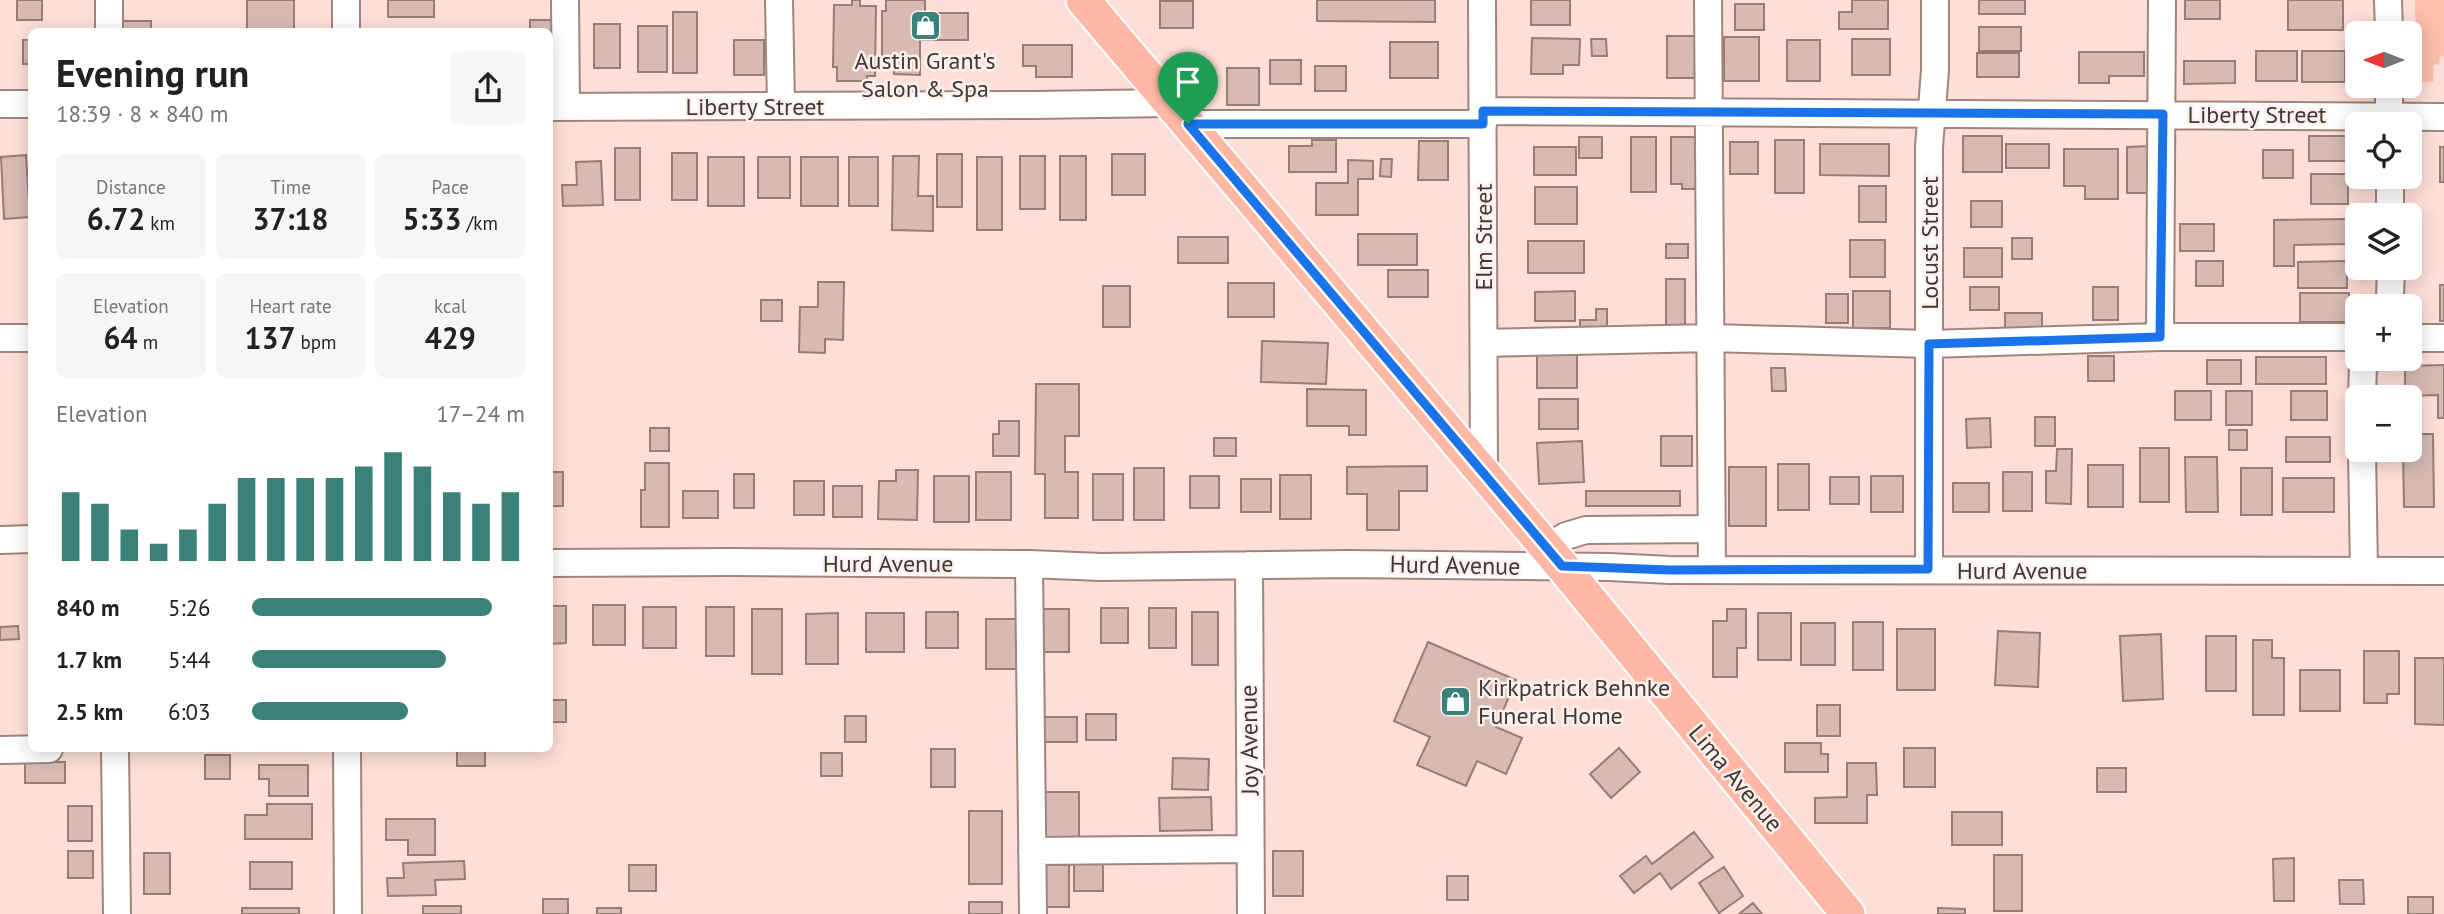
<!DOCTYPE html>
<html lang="en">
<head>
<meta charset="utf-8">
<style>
	:root { --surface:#fff; --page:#f6f6f6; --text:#222; --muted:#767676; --accent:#3a8179 }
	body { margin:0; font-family:"PT Sans",sans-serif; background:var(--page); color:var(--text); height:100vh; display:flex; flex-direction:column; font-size:26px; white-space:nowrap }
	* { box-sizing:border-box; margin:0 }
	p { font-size:23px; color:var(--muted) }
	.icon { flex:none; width:38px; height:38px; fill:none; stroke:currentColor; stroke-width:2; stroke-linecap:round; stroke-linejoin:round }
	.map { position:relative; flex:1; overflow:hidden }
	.panel { position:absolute; left:28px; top:28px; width:525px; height:724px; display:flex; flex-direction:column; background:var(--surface); border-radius:10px; box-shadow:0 4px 18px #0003 }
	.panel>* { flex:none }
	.needle { width:46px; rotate:270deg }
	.controls { position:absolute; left:2345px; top:21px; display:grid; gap:14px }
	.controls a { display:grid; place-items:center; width:77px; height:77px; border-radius:10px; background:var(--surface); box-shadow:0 4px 18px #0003; font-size:35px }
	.pin { position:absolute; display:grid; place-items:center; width:60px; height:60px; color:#fff; margin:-72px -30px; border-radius:50% 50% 50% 0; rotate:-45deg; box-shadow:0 0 7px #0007 }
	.pin .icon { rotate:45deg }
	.round { display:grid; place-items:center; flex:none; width:74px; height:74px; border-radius:10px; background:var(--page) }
	.overview { display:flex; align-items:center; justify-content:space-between; height:119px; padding:0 28px }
	h1 { font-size:38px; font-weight:600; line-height:52px }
	.figures { display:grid; grid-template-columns:repeat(3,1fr); gap:10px; height:119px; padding:7px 28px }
	.figures div { display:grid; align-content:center; border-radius:10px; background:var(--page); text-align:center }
	.figures b { font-size:30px; font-weight:600 }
	.figures small { font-size:19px; font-weight:400 }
	.figures p { font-size:19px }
	.chart { height:196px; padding:14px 28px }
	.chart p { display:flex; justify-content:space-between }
	.chart svg { width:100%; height:126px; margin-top:7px; stroke:var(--accent); stroke-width:6 }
	ul { padding:0 28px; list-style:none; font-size:23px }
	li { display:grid; grid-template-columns:112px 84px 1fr; align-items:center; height:52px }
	li i { height:18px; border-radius:9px; background:var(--accent) }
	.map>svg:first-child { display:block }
</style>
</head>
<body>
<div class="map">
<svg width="2444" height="914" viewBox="0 0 2444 914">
	<rect width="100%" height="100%" fill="#fddfd7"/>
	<path fill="#fdbeac" d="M2415 0H2444V56L2440 57 2439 65 2434 64 2433 82H2416Z"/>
	<path fill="#d7bbb3" stroke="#977d75" stroke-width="2" d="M17 0H42V20H17Z
		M247 0H294V30H247Z
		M388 0H434V17H388Z
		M852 0H860V6H876L875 76H867V81H837V67H833L834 5H852Z
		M886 0H925V13H968V40H920V75L894 74V61H882V11H886Z
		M1317 0H1435V22L1317 21Z
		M1531 0H1570V25H1531Z
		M1852 0H1888V29H1839V12H1852Z
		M1979 0H2025V14H1979Z
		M2185 0H2220V19H2185Z
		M2288 0H2343V30H2288Z
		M1160 1H1193V28H1160Z
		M1735 4H1764V30H1735Z
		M673 12H697V73H673Z
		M530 20H563V57H550V32H530Z
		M119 21H151V32H119Z
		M594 24H620V68H594Z
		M638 26H667V72H638Z
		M1979 27H2021V51H1979Z
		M1667 36H1698V78H1667Z
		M1724 37H1759V81H1724Z
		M1532 38 1580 39 1579 65H1563V74H1531Z
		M1591 39H1606L1607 56H1592Z
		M1852 39H1890V75H1852Z
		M23 40H32V64H23Z
		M734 40H764V75H734Z
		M1787 40H1820V81H1787Z
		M1390 42H1438V78H1390Z
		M1023 45H1072V77H1036V66H1023Z
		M2256 51H2297V81H2256Z
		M2302 51H2345V82H2302Z
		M2079 52H2144V76H2109V83H2079Z
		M1977 53H2019V77H1977Z
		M1270 60H1301V84H1270Z
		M2184 61H2235V83L2184 84Z
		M1315 66H1346V91H1315Z
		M1227 68H1259V105H1227Z
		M1963 136H2002V172H1963Z
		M2309 136H2349V161H2309Z
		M1579 137H1602V158H1579Z
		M1631 137H1656V192H1631Z
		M1671 137H1697V189H1682V184H1671Z
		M1312 140H1336V172H1289V146H1312Z
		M1775 140H1804V193H1775Z
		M1419 141H1448V180H1418Z
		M1730 142H1758V174H1730Z
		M1820 144H1889V176L1820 175Z
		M2006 144H2049V168H2006Z
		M2152 146V193H2127V147Z
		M1534 147H1576V175H1534Z
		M2440 147H2444V182H2440Z
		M615 148H640V200H615Z
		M2064 149H2118V199H2085V186H2064Z
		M2263 150H2293V178H2263Z
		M672 153H697V200H672Z
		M937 154H962V207H937Z
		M1112 154H1145V195H1112Z
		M26 155 30 217 4 219 1 157Z
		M893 156H919L918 196H933V231L892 230Z
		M1020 156H1045V209H1020Z
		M1060 156H1086V220H1060Z
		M708 157H744V206H708Z
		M758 157H790V198H758Z
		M801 157H838V206H801Z
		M849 157H878V206H849Z
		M977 157H1002V230H977Z
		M1381 159H1392L1391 177 1380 176Z
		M1348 160 1373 161V179H1358V215H1316V183H1348Z
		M601 161 603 205 563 206 562 185H577L576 162Z
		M2311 174H2348V204H2311Z
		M1859 186H1886V222H1859Z
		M1535 187H1577V224H1535Z
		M1971 201H2002V227H1971Z
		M2349 219V244L2294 245V266H2274V220Z
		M2180 224H2214V251H2180Z
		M1358 234H1417V265H1358Z
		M1178 237H1228V263H1178Z
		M2012 238H2032V259H2012Z
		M1850 240H1885V277H1850Z
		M1528 241H1584V273H1528Z
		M1666 244H1688V258H1666Z
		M1964 248H2002V277H1964Z
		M2196 261H2223V286H2196Z
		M2347 261V288H2298V262Z
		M1388 270H1428V297H1388Z
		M1666 279H1685V328H1666Z
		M818 282H844L843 340 825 339V353L799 352 800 307H818Z
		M1228 283H1274V317H1228Z
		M2440 285H2444V321H2440Z
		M1103 286H1130V327H1103Z
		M1970 287H1999V310H1970Z
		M2093 287H2118V320H2093Z
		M1575 291V321H1535V292Z
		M1853 291H1890V328H1853Z
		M2300 293H2349V322H2300Z
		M1826 294H1848V323H1826Z
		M761 300H782V321H761Z
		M1596 309H1607V330H1580V320H1596Z
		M2005 313H2042V330H2005Z
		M1262 341 1328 343 1326 384 1261 382Z
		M1537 352H1577V388H1537Z
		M2088 356H2114V381H2088Z
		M2256 357H2326V384H2256Z
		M2207 360H2241V384H2207Z
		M2444 365V418H2438V395L2405 396V366Z
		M1771 368H1785L1786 391H1772Z
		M1036 384H1079V436H1065V472H1078V518H1045V474H1035Z
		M1307 389 1366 390V435H1349V426H1307Z
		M2175 391H2211V420H2175Z
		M2226 391H2252V425H2226Z
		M2291 391H2327V420H2291Z
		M1539 399H1578V429H1539Z
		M2035 417H2055V446H2035Z
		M1990 418 1991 447 1967 448 1966 419Z
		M999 421H1019V456H993V434H999Z
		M650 428H669V451H650Z
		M2229 430H2247V450H2229Z
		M2410 434H2433L2434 507H2404L2403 450H2410Z
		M1661 436H1692V466H1661Z
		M2286 437H2330V462H2286Z
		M1214 438H1236V456H1214Z
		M1582 441 1584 482 1539 484 1537 443Z
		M2140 448H2169V502H2140Z
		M2057 449H2072L2071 504 2046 503V471H2056Z
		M2185 457H2217L2218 512H2186Z
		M645 463H669V527H641V490H645Z
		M1778 464H1809V510H1778Z
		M2088 465H2123V507H2088Z
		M1427 466V491H1399V530H1367V494H1347V467Z
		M1729 467H1766V526H1729Z
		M1134 468H1164V520H1134Z
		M2241 468H2272V515H2241Z
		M896 470H918L917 520 878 519 879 481H896Z
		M550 472H563V506H550Z
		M976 472H1011V520H976Z
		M2003 472H2032V511H2003Z
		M734 474H754V508H734Z
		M1093 474H1123V520H1093Z
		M1280 475H1311V519H1280Z
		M934 476H969V522H934Z
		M1190 476H1219V508H1190Z
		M1871 476H1903V512H1871Z
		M1830 477H1859V504H1830Z
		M2283 478H2334V512H2283Z
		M1241 479H1271V512H1241Z
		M794 481H824V515H794Z
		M1953 483H1989V512H1953Z
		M833 486H862V517H833Z
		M683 491H718V518H683Z
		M1586 491H1680V506H1586Z
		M593 605H625V645H593Z
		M550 606H566V643L550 644Z
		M643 607H676V648H643Z
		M706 607H734V656H706Z
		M1101 608H1128V643H1101Z
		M1149 608H1176V648H1149Z
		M752 609H782V674H752Z
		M1042 609H1069V652H1042Z
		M1727 609H1746V648H1737V677H1713V621H1727Z
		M926 612H958V648H926Z
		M1192 612H1218V665H1192Z
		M838 613V664H806V614Z
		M866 613H904V652H866Z
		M1758 613H1791V660H1758Z
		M986 619H1016V669H986Z
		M1853 622H1883V670H1853Z
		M1801 623H1835V665H1801Z
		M18 626 19 639 0 640V627Z
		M1897 629H1935V690H1897Z
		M1998 631 2040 633 2038 687 1995 685Z
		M2161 634 2163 699 2123 701 2120 636Z
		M2206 636H2236V691H2206Z
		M2253 640H2272V658H2284V715H2253Z
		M1428 642 1516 680 1496 727 1522 738 1506 774 1477 761 1466 786 1417 765 1430 737 1394 721Z
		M2364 651H2399V694H2387V703H2364Z
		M2415 658H2444V725L2415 724Z
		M2300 670H2340V711H2300Z
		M550 700H566V722H550Z
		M1817 705H1840V736H1817Z
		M1086 714H1116V740H1086Z
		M845 716H866V742H845Z
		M1038 717H1077V742H1038Z
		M1785 743H1821V754H1828V772H1785Z
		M1619 748 1640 772 1611 798 1590 774Z
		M1904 748H1935V787H1904Z
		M457 749H485V766H457Z
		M931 749H955V787H931Z
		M821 753H842V776H821Z
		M205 755H230V779H205Z
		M1173 758 1209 759 1208 790 1172 789Z
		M25 762H65V783H25Z
		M1847 763H1876L1877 795H1867V823H1815V798L1847 797Z
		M259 765H308V796H269V779H259Z
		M2097 768H2126V792H2097Z
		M1042 792H1079V838H1042Z
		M1211 797 1212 830 1160 831 1159 798Z
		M267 804H312V839H245V815H267Z
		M68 806H92V841H68Z
		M969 811H1002V884H969Z
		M1952 812H2002V845H1952Z
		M386 819H435V855H408V840H386Z
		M1694 832 1713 857 1671 889 1660 873 1634 893 1620 876 1646 856 1652 864Z
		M68 851H93V878H68Z
		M1273 851H1303V896H1273Z
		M144 853H170V894H144Z
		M1994 855H2022V911H1994Z
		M2294 858V901H2274L2273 859Z
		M464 861 465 879 435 880 436 895 388 896 387 878H404L403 863Z
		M250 862H292V889H250Z
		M1074 864H1103V891H1074Z
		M629 865H656V891H629Z
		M1045 865H1069V907H1045Z
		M1724 867 1743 896 1719 913 1699 883Z
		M1447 876H1468V900H1447Z
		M2339 880H2363L2364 904H2340Z
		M2408 897H2433V914H2408Z
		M543 899H568V914H543Z
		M969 902H1002V914H969Z
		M1753 903 1762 914H1739Z
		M423 906H461V914H423Z
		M242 908H299V914H242Z
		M597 908H621V914H597Z
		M1938 908 1965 909V914H1938Z"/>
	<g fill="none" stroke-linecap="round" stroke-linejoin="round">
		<defs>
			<path id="minor" d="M109 0V32
				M565 0 566 106
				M779 0 781 106
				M1482 0 1484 474
				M1708 0 1712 570
				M2388 0 2389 33
				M346 32V0
				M2389 86V124
				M0 104H32
				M550 107 1033 105 1170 103
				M1483 111 2444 117
				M1188 124H1483
				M2390 177V215
				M2387 306 2390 297 2391 268
				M2160 337 2162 0
				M0 338H32
				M2410 338H2444
				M1484 343 1711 338 1929 344 2160 337H2357
				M2362 397 2363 365 2365 359
				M2362 450 2364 571
				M0 540 32 539
				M1546 548 1566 536 1586 530 1711 529
				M550 563 731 562 1029 564 1101 567 1347 564 1609 567 1670 570 2444 571
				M1029 564 1033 914
				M1249 565 1251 914
				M1929 569V147L1935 70V0
				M115 749 117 914
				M347 749 348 914
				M0 750 49 749
				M1032 851 1250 849"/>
			<path id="major" d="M1083 0 1562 566 1848 914"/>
		</defs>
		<use href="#minor" stroke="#9f857d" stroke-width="30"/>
		<use href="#major" stroke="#fff" stroke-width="37"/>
		<use href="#minor" stroke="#fff" stroke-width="26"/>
		<use href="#major" stroke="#feb8a5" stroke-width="33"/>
	</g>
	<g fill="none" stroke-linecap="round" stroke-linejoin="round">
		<defs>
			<path id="route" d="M1483 111 2163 114 2160 337 1929 344 1928 569 1670 570 1562 566 1188 124H1483Z"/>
		</defs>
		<use href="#route" stroke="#fff" stroke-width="14"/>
		<use href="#route" stroke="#1a73e8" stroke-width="9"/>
	</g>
	<defs>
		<symbol id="shop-square" viewBox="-11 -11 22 22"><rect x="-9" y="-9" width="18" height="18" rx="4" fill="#3a8179" stroke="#fdf1ee"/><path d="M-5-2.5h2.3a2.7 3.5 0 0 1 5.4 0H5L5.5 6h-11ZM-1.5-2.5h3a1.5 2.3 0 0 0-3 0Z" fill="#fff"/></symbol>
	</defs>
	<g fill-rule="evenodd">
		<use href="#shop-square" x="908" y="8" width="35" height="35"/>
		<use href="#shop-square" x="1438" y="684" width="35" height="35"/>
	</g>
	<g text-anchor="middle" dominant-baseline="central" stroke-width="5" stroke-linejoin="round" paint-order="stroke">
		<g font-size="24" fill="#423734" stroke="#fdf1ee">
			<text x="925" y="60">Austin Grant's<tspan x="925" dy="28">Salon &amp; Spa</tspan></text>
			<text x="1478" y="687" text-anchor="start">Kirkpatrick Behnke<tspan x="1478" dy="28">Funeral Home</tspan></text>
		</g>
		<g font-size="24" fill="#423734" stroke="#fdf1ee">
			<text x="755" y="106">Liberty Street</text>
			<text x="2257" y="114">Liberty Street</text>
			<text transform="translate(1483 237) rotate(-90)">Elm Street</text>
			<text transform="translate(1929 243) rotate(-90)">Locust Street</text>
			<text x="888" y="563">Hurd Avenue</text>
			<text transform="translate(1455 565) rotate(1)">Hurd Avenue</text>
			<text x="2022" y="570">Hurd Avenue</text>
			<text transform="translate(1249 740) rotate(-91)">Joy Avenue</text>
			<text transform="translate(1736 778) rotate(50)">Lima Avenue</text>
		</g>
	</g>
</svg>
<div class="controls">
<a><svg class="needle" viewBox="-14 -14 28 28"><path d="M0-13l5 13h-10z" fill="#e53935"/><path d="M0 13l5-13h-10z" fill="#767676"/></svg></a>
<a><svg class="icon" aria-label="locate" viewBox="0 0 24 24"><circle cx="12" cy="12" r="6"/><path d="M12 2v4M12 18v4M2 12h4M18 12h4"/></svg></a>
<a><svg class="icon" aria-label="layers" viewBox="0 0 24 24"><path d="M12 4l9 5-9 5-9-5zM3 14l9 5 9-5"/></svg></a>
<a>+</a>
<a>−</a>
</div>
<div class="pin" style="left:1188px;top:124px;background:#1e9e55"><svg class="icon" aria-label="arrive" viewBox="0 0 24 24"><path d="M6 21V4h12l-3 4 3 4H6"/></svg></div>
<section class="panel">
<div class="overview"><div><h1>Evening run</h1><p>18:39 · 8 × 840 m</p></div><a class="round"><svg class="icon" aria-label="share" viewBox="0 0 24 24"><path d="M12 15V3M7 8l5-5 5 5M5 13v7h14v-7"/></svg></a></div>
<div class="figures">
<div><p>Distance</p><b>6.72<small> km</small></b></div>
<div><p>Time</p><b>37:18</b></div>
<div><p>Pace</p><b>5:33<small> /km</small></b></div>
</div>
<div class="figures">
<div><p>Elevation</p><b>64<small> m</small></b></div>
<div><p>Heart rate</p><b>137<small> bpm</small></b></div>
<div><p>kcal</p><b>429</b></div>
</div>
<div class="chart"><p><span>Elevation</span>17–24 m</p>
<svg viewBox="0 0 160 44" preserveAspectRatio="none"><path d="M5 44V20M15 44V24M25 44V33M35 44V38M45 44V33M55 44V24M65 44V15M75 44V15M85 44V15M95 44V15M105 44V11M115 44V6M125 44V11M135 44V20M145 44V24M155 44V20"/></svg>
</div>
<ul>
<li><b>840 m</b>5:26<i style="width:88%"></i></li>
<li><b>1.7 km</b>5:44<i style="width:71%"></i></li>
<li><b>2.5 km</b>6:03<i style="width:57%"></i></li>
</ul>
</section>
</div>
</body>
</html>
